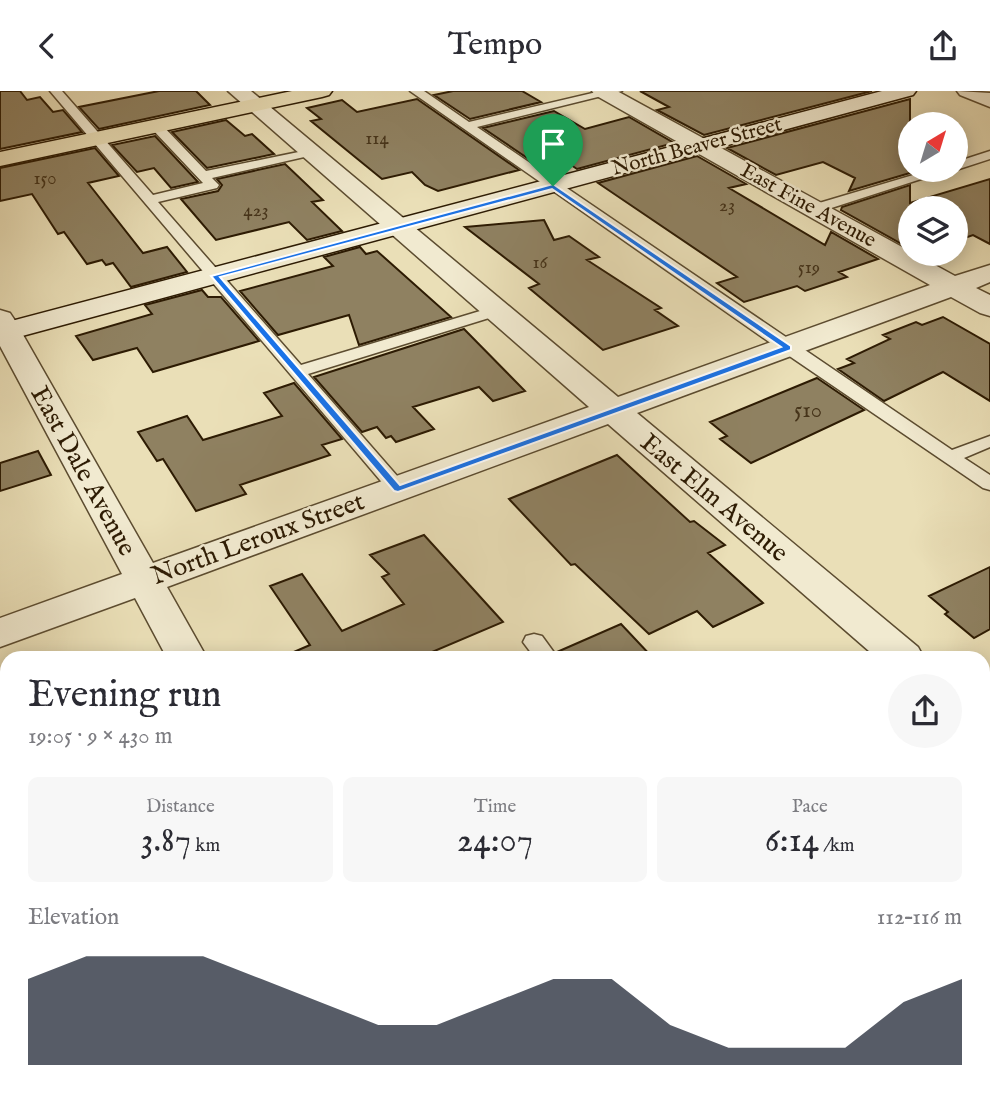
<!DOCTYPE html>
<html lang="en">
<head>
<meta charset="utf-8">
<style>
	:root { --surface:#fff; --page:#f7f7f7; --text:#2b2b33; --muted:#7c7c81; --accent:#111827 }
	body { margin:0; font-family:"IM FELL English",serif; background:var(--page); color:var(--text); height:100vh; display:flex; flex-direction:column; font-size:26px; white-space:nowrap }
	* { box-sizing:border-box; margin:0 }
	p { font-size:23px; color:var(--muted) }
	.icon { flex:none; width:38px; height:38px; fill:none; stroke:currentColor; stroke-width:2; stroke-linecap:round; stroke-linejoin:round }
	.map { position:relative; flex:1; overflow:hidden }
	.side { position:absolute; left:0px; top:560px; width:990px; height:450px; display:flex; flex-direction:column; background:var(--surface); border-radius:21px 21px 0 0; box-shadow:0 4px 18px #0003 }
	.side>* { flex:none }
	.needle { width:46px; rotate:38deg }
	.tools { position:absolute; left:898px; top:21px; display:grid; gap:14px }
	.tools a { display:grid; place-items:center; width:70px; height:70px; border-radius:50%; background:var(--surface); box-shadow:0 4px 18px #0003; font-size:35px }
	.pin { position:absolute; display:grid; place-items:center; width:60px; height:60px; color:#fff; margin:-72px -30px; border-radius:50% 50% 50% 0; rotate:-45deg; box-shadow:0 0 7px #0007 }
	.pin .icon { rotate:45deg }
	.round { display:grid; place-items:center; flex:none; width:74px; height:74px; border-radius:37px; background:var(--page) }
	.head { display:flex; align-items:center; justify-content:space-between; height:119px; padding:0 28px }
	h1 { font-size:38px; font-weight:600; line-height:52px }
	.metrics { display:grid; grid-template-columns:repeat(3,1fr); gap:10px; height:119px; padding:7px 28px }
	.metrics div { display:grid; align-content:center; border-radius:10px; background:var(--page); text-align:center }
	.metrics b { font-size:35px; font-weight:600 }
	.metrics small { font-size:19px; font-weight:400 }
	.metrics p { font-size:19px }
	.chart { height:196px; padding:14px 28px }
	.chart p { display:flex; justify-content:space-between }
	.chart svg { width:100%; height:126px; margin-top:7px; fill:var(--accent); opacity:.7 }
	header { display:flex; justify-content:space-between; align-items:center; height:91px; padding:0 28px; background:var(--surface); font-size:32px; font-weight:600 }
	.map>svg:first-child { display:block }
</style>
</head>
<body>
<header><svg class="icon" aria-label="back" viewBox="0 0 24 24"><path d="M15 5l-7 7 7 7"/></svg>Tempo<svg class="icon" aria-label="share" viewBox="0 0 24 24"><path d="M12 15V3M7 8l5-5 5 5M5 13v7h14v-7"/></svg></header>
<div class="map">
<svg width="990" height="1009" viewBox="0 0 990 1009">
	<rect width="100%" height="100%" fill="#eadfb7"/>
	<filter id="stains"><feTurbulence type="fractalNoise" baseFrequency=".00286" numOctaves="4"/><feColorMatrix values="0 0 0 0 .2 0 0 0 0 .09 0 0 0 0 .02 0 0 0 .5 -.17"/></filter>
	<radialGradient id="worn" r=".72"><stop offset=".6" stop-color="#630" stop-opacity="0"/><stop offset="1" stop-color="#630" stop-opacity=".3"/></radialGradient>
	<path fill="#8f8161" stroke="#2d1b03" stroke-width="2" d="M0 0H20L27 9 40 6 53 21 63 19 82 41 0 58Z
		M159 0H196L210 14 99 38 79 16Z
		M453 0H522L541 11 470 28 434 4Z
		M640 0H872L704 44 657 19 669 16Z
		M417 8 519 79 438 100 425 94 412 81 382 88 311 30 321 28 307 17 342 9 357 21Z
		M910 8V82L849 100 855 87 823 71 776 84 727 57Z
		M554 20 585 38 629 26 674 52 577 78 565 70 542 77 483 37Z
		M226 29 245 45 252 43 274 63 207 77 172 41Z
		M155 45 198 91 171 97 154 77 137 81 112 54Z
		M95 57 119 85 88 92 143 162 167 156 187 181 131 196 113 172 106 174 102 169 87 173 64 141 58 143 32 103 0 110V77Z
		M697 65 746 93 729 97 825 154 831 141 878 168 839 181 847 186 805 200 797 195 744 211 717 192 737 186 598 92Z
		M285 73 323 109 312 111 342 140 307 149 289 131 216 149 181 108 218 100 222 94 217 88Z
		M990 88V153L973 144 956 150V117H910L909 157 841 119 842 116 910 94V112Z
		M544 129 554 149 569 145 599 166 587 169 661 217 655 219 678 235 603 259 529 197 539 193 465 136Z
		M360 156 366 163 377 160 451 226 359 254 349 224 278 244 240 200 333 175 324 166Z
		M202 199 208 206H221L259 250 153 281 137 257 93 269 76 245 152 223 145 214Z
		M943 226 990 253V310L943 281 884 310 838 278 854 272 847 268 890 248 883 244 916 231 922 234Z
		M464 238 525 300 493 310 479 296 413 316 434 338 396 351 391 345 386 347 377 336 362 341 314 286Z
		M817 287 864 319 751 372 720 348 727 345 710 331Z
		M294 292 342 348 322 354 330 364 240 394 246 403 196 420 163 368 157 370 138 341 187 325 203 349 282 325 264 302Z
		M38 360 51 384 0 400V372Z
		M617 364 690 431 694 430 725 454 708 462 763 512 713 536 697 520 649 543 575 473 571 474 509 408Z
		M424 444 503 531 418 567H280L310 554 270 495 302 483 342 540 404 513 382 486 389 483 370 464Z
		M990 476V538L974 547 945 523 948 521 929 505Z
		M621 533 653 567H561L557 561Z"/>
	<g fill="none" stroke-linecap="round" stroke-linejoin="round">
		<defs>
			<path id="lane" d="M50 0H62L153 104 203 92 152 38V32H160L206 80 313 58V64L212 87 219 94 217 97 158 111 301 274 490 217H502L504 220 502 223 308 283 405 394 407 398 405 402H391Z
				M410 0H424L469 31 601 0H622L477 36 952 359 990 345V356L964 367 990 384V399L983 397 782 260Z
				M990 60V68L956 79V71Z
				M930 79H949L819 121 814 122 807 118 809 115Z
				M534 543 542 545 558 567H535L523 551 526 545Z
				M895 1003H928L930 1009H897Z"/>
			<path id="street" d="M228 0H251L618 306 930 194 595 4 592 0H617L955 185 990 174V191L976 197 990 204V225L980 222 951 206 637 322 918 556 924 567H877L608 333 167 496 207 567H167L135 507 0 556V527L122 483 0 255V219L10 222 14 228 153 472 589 316Z
				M957 0 990 2V16L960 4Z
				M984 618 990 620V657L984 655Z
				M404 1003H461L464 1009H407Z"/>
			<path id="secondary" d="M882 0H916L913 4 0 251V233Z
				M990 598V632L984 634V600Z
				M262 1003H326L323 1009H259Z"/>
			<path id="primary" d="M292 0H332L329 4 322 6 0 75V61Z"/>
		</defs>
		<use href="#lane" stroke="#5c4c30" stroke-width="3"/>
		<use href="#street" stroke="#5c4c30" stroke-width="3"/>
		<use href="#secondary" stroke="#2d1b03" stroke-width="3"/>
		<use href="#primary" stroke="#2d1b03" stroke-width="3"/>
		<use href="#lane" fill="#f1ead0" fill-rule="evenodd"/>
		<use href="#street" fill="#f1ead0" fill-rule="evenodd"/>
		<use href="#secondary" fill="#f1ead0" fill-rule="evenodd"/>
		<use href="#primary" fill="#eadfb7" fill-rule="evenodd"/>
	</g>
	<path fill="#1a73e8" stroke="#fff" stroke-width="2" fill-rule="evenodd" d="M553 93 791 255V259L398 401 394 400 211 185ZM552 98 781 256 400 394 220 186Z"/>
	<g text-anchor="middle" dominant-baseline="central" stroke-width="5" stroke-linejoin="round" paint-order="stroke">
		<g font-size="19" fill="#46341a">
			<text x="377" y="48">114</text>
			<text x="45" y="88">150</text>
			<text x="727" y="115">23</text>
			<text x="256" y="120">423</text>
			<text x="540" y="172">16</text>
			<text x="809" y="177">519</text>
		</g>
		<g font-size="21" fill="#2d1b03" stroke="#f1ead0">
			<text transform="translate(697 56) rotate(-15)">North Beaver Street</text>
			<text transform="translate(808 115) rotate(29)">East Fine Avenue</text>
		</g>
		<g font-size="23" fill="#46341a">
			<text x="808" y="319">510</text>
		</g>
		<g font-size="26" fill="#2d1b03" stroke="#f1ead0">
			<text transform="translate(83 380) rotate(61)">East Dale Avenue</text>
			<text transform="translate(714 407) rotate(40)">East Elm Avenue</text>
			<text transform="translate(258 448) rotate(-20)">North Leroux Street</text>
		</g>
	</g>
	<rect width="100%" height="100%" filter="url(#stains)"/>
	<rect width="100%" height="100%" fill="url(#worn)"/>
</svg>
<div class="tools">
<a><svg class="needle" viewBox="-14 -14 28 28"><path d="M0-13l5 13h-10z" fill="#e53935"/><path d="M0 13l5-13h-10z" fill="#7c7c81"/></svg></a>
<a><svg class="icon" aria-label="layers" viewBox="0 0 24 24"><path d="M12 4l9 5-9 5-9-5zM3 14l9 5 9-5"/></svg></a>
</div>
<div class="pin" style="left:553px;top:95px;background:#1e9e55"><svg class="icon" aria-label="arrive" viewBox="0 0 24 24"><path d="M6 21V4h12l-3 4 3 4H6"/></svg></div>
<section class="side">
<div class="head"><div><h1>Evening run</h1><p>19:05 · 9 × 430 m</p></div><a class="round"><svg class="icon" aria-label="share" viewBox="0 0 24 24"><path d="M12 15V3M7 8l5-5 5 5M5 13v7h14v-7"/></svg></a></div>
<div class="metrics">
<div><p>Distance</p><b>3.87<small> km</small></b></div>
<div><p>Time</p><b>24:07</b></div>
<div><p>Pace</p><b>6:14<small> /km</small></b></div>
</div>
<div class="chart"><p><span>Elevation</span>112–116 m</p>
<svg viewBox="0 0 160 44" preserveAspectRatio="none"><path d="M0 44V14L10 6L20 6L30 6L40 14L50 22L60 30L70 30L80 22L90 14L100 14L110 30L120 38L130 38L140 38L150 22L160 14V44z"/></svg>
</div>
</section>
</div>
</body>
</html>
